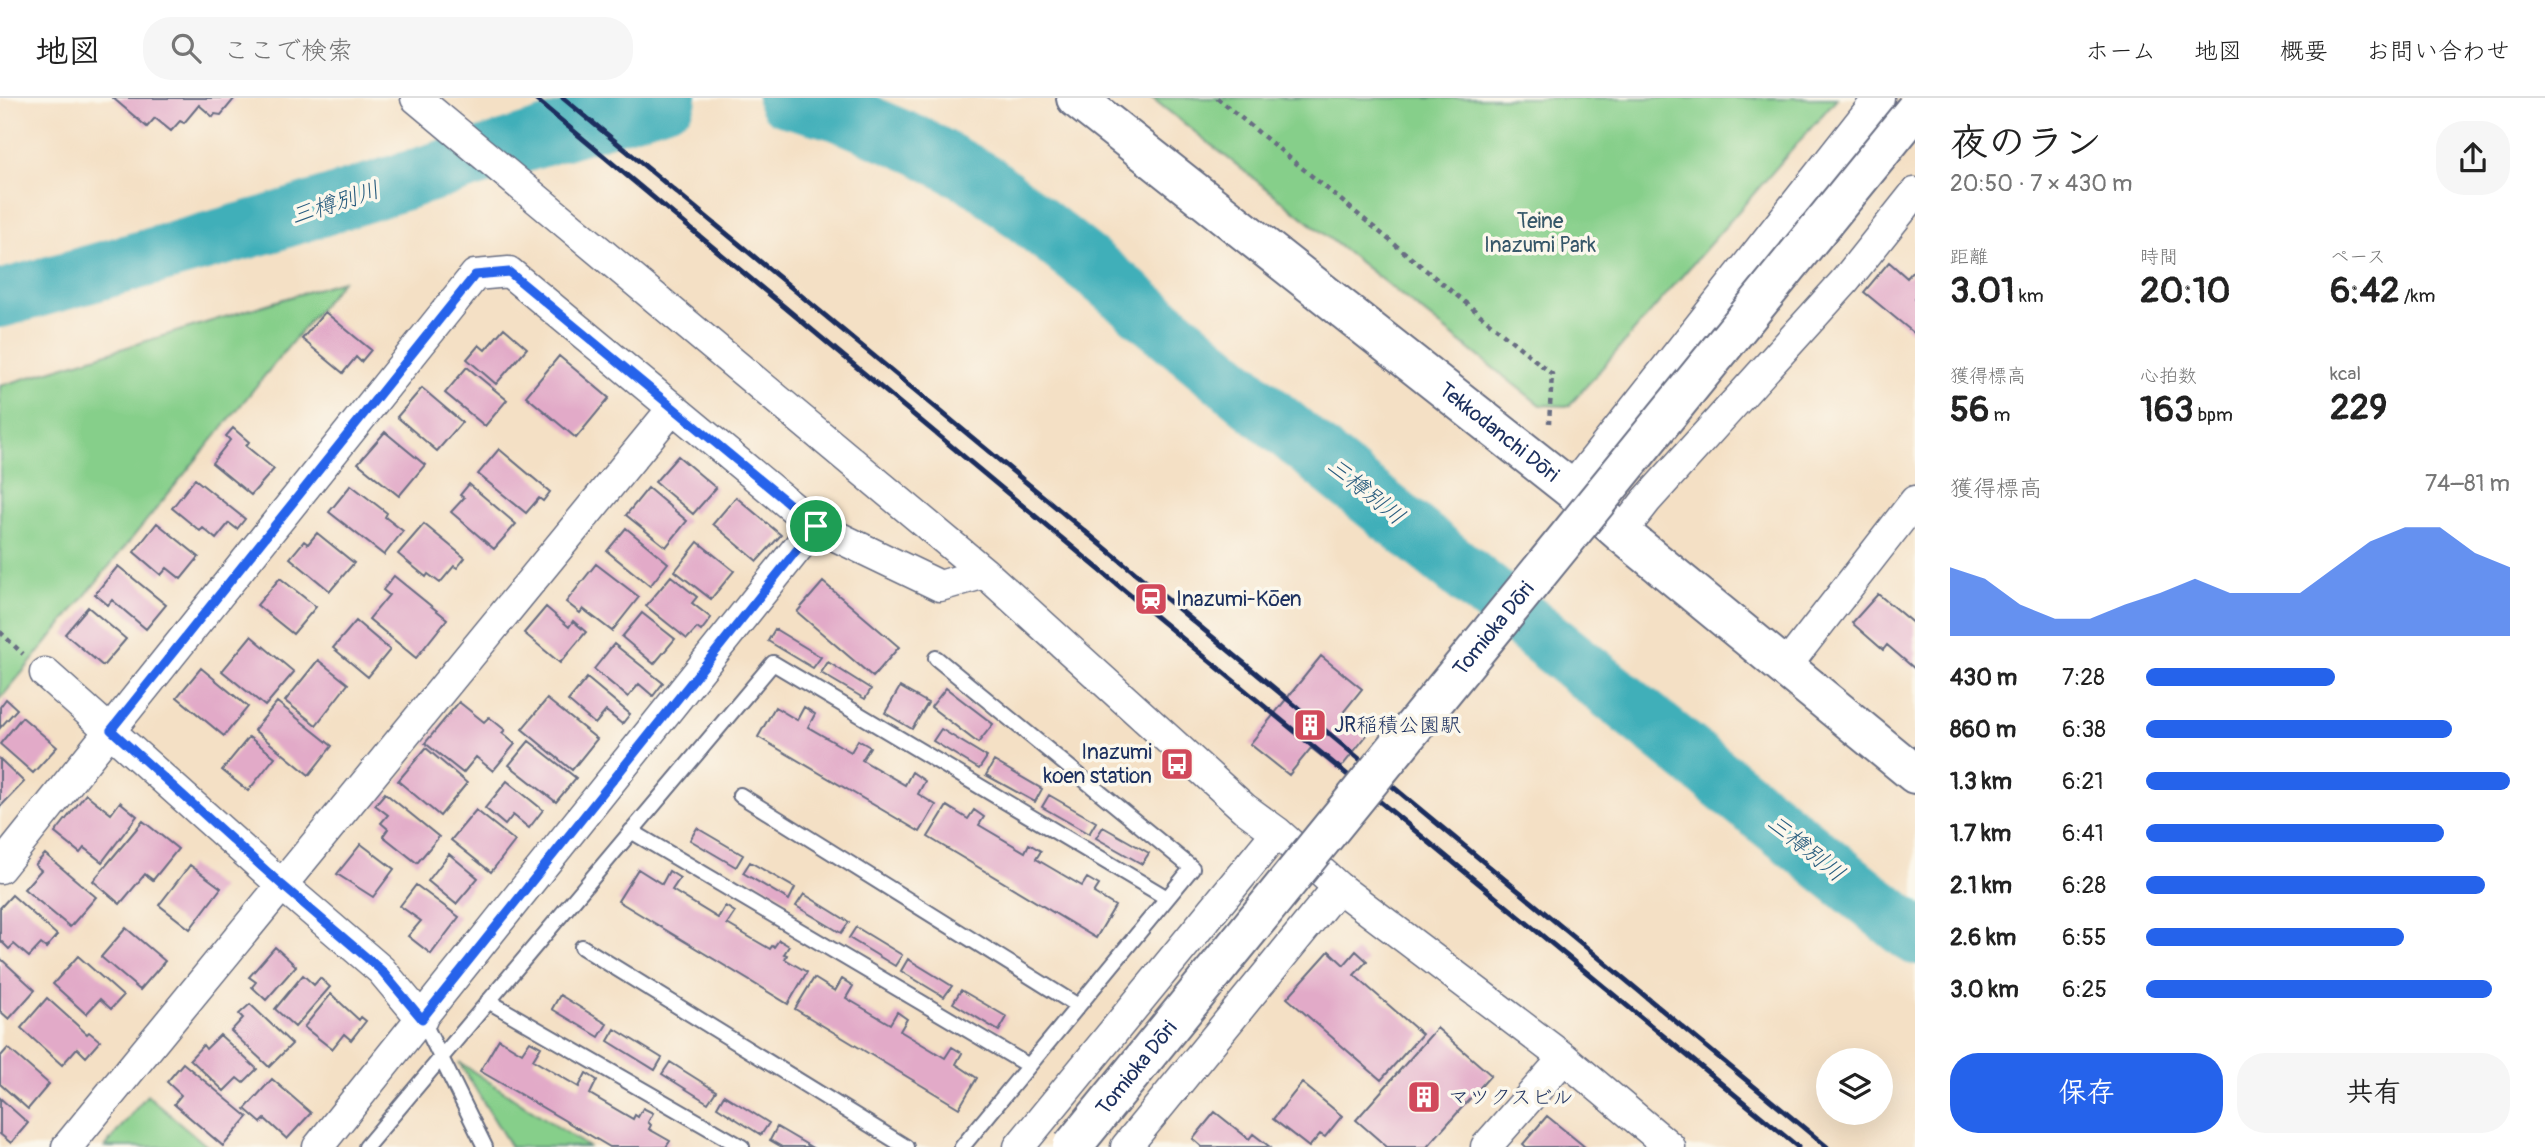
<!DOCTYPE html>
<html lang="ja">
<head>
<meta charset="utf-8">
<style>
	:root { --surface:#fff; --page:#f6f6f6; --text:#222; --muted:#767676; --line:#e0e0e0; --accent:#2563eb }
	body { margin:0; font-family:Pangolin,"Klee One",sans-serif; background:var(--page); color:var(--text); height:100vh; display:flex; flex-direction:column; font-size:26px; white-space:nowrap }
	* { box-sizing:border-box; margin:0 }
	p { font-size:23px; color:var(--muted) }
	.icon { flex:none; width:38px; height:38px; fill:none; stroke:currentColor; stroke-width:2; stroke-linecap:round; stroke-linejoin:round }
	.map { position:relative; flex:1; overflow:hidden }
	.side { display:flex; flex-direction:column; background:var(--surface); width:630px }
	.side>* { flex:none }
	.fabs { position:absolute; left:1816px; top:950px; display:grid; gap:14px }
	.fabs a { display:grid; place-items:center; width:77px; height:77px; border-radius:50%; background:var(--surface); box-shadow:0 7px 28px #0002; font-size:35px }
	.pin { position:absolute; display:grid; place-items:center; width:60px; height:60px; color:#fff; margin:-30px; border:4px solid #fff; border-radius:50%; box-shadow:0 2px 7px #0007 }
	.round { display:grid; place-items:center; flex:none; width:74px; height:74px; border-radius:28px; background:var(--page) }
	.overview { display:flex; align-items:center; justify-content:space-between; height:119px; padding:0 35px }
	h1 { font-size:38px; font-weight:800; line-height:52px }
	.figures { display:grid; grid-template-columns:repeat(3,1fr); gap:10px; height:119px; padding:7px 35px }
	.figures div { display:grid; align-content:center }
	.figures b { font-size:35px; font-weight:800 }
	.figures small { font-size:19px; font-weight:400 }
	.figures p { font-size:19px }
	.chart { height:196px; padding:14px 35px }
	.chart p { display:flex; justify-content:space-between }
	.chart svg { width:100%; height:126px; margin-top:7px; fill:var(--accent); opacity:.7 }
	.action { display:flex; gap:14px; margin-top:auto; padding:14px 35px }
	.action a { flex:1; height:80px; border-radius:28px; background:var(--accent); color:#fff; font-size:28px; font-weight:800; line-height:80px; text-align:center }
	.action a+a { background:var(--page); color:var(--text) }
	ul { padding:0 35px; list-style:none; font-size:23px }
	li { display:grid; grid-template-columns:112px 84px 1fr; align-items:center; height:52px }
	li i { height:18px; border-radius:9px; background:var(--accent) }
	header { display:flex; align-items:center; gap:42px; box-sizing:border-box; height:98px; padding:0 35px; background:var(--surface); border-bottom:2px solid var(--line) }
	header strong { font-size:33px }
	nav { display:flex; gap:38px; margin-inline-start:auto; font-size:24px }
	.search { width:490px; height:63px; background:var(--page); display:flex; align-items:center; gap:18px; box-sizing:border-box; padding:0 24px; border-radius:28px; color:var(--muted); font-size:26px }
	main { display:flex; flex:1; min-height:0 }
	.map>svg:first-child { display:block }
</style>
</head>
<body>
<header>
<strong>地図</strong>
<div class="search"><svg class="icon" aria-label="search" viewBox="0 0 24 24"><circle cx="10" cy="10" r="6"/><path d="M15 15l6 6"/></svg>ここで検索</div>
<nav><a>ホーム</a><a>地図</a><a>概要</a><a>お問い合わせ</a></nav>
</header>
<main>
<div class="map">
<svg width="1915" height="1049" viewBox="0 0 1915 1049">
	<rect width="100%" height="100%" fill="#fbf7ec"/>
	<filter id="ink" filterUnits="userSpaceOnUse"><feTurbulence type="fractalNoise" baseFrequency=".0143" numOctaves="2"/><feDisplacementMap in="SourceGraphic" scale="14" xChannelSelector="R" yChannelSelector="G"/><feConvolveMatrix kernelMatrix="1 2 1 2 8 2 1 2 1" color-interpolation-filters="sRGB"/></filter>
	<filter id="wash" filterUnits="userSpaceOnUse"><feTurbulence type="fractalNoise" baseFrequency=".00686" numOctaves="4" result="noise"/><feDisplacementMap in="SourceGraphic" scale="28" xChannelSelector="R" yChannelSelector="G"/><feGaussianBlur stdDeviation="1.57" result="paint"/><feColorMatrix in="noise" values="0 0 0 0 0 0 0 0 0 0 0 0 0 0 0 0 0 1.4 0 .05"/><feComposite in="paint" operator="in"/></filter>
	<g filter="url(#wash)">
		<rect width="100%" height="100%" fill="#f4e0c5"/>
		<path fill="#86cf8a" stroke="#507f74" stroke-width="2" d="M1152 0H1837L1569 308 1540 307Z
			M342 183 26 570 0 601V288Z
			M459 964 588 1049H511Z
			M147 997 208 1049H105Z"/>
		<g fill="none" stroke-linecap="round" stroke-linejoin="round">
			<path stroke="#3fafb9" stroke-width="58" d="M786 0 838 14 921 49 983 83 1099 175 1332 369 1915 838
				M0 201 269 126 668 0"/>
		</g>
		<g id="blocks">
			<path fill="#e2aac8" d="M113 0H235L221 17 215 16 213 19 199 7 184 25 180 23 171 33 155 20 147 29Z
				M1889 164 1907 180 1913 173 1915 175V236L1864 194Z
				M325 214 371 252 361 264 356 259 343 275 302 241Z
				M504 230 527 250 496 286 467 261 479 247 485 252Z
				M559 258 609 300 576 340 526 298Z
				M467 269 507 302 485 328 445 295Z
				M422 290 462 324 437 353 397 319Z
				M233 330 249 344 246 348 274 371 251 397 212 365 230 342 226 338Z
				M385 334 425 367 399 398 358 365Z
				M499 351 550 394 543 403 539 400 526 415 478 376Z
				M678 358 716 390 693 416 655 384Z
				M195 381 245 421 237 431 229 425 216 441 203 430 200 433 172 410Z
				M469 386 516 426 494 451 451 414 464 400 460 397Z
				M351 387 387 415 385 419 403 433 384 457 329 414Z
				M648 390 687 423 666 449 626 417Z
				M736 399 781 437 757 463 713 426Z
				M157 425 199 459 181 481 167 470 161 477 134 454Z
				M424 426 465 460 457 470 454 468 440 485 428 476 426 479 398 456Z
				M626 430 668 465 650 488 607 453Z
				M317 435 354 465 330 493 290 460 304 443 308 446Z
				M698 444 734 473 711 501 675 473Z
				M596 466 639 499 612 533 583 511 580 515 566 504Z
				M118 468 166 507 146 531 112 502 108 507 95 496Z
				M394 478 447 521 416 560 369 521 389 497 383 492Z
				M671 478 697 499 692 505 711 520 701 533 697 530 687 541 646 508Z
				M280 480 316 509 293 536 257 507Z
				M823 484 899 549 873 579 797 514Z
				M1878 496 1915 527V571L1887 547 1883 552 1852 525Z
				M88 509 126 541 103 568 65 536Z
				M546 509 569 529 573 523 586 534 560 565 524 535Z
				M642 515 675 541 654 566 622 539Z
				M356 523 390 552 368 579 333 550Z
				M775 531 821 559 813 570 768 543Z
				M251 538 294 574 265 608 222 573Z
				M614 546 663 585 653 598 639 586 628 599 594 571Z
				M1321 558 1362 591 1341 617 1367 637 1339 672 1311 650 1289 677 1250 646Z
				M318 562 348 586 316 627 285 603Z
				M828 564 871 591 865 601 821 575Z
				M201 570 248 609 224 638 177 599Z
				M587 580 630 616 622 626 606 613 595 626 568 603Z
				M900 589 928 605 912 631 885 615Z
				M946 590 993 626 978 645 931 609Z
				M6 601 17 611 0 630V609Z
				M547 601 597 641 572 672 522 631Z
				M277 604 332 648 309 677 254 632Z
				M459 604 484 624 489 619 505 632 502 635 515 646 493 673 476 659 463 675 425 645Z
				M775 609 797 622 804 609 815 616 808 629 851 654 858 642 870 649 862 662 905 687 912 674 925 683 918 696 936 707 920 734 758 639Z
				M22 619 57 649 33 675 0 646Z
				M941 631 987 659 979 671 933 643Z
				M249 639 275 659 248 693 222 672Z
				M529 643 576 680 556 704 509 667Z
				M426 650 467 685 440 718 398 683Z
				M0 661 24 684 0 709Z
				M994 663 1042 691 1035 704 986 677Z
				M507 683 543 712 529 730 513 717 505 727 485 710Z
				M385 695 439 739 417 765 383 738 388 731 381 725 388 717 375 707Z
				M86 696 111 716 120 704 137 718 102 764 84 750 80 755 55 735Z
				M1049 697 1096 724 1089 736 1042 709Z
				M947 708 968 721 974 712 984 719 979 727 1025 754 1029 746 1041 753 1036 761 1082 788 1087 780 1099 787 1094 795 1115 808 1096 840 928 739Z
				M476 712 515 743 491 774 451 742Z
				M143 723 178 751 153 782 145 776 120 806 93 783Z
				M1103 729 1149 755 1142 766 1096 740Z
				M697 730 743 757 736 769 690 742Z
				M361 746 394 771 373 799 337 776Z
				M45 756 96 799 70 829 24 791 41 772 35 767Z
				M449 756 478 780 456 806 428 783Z
				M750 764 795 790 789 802 743 775Z
				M190 767 221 790 190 831 159 807Z
				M638 771 662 786 669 773 680 780 672 792 718 820 725 808 735 814 727 826 770 851 772 848 774 849 779 842 789 848 784 856 787 857 785 861 807 874 788 906 618 803Z
				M416 787 459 819 431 856 408 838 421 823 400 808Z
				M804 796 849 824 841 835 796 808Z
				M12 797 57 837 46 850 41 846 29 859 14 846 9 851 0 842V810Z
				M856 829 902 857 895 868 849 840Z
				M126 830 165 863 140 892 101 859Z
				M275 849 296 868 266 902 252 889 256 884 249 879Z
				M1329 853 1344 867 1356 853 1367 863 1354 877 1422 936 1381 982 1287 900Z
				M78 858 123 898 111 911 100 901 86 916 53 886Z
				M0 860 35 892 9 921 0 913Z
				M908 861 952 888 944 899 901 873Z
				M303 877 314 887 320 880 330 889 295 929 275 911Z
				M814 880 835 893 842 881 853 888 846 900 890 926 897 914 907 921 900 933 945 960 952 949 962 955 956 966 977 980 959 1010 795 911Z
				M961 892 1007 919 999 933 953 905Z
				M331 896 359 922 361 919 366 923 351 942 344 936 332 951 304 929Z
				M560 897 607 926 599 939 552 911Z
				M47 900 87 936 89 934 100 943 86 959 77 950 62 967 21 930Z
				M250 906 292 946 269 969 231 933 243 920 239 916Z
				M1437 930 1491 977 1427 1049H1387L1356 1022Z
				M615 931 662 960 655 972 608 943Z
				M220 937 257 971 243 985 237 980 224 993 190 961 203 947 206 951Z
				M499 941 522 955 530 943 541 949 533 962 579 989 586 975 597 982 590 996 633 1021 635 1017 638 1019 643 1010 653 1015 648 1024 651 1027 649 1031 670 1043 666 1049H610L480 973Z
				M8 950 49 986 28 1011 0 986V959Z
				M670 964 716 993 708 1005 662 976Z
				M183 965 248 1019 223 1048 174 1006 181 997 167 984Z
				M272 981 311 1015 287 1041 265 1021 261 1025 245 1011Z
				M1302 985 1342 1018 1325 1039 1320 1036 1309 1049 1273 1021Z
				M724 997 769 1025 761 1037 717 1009Z
				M0 1000 28 1025 11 1045 0 1036Z
				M1215 1014 1249 1041 1253 1036 1270 1049H1202L1193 1041Z
				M1547 1018 1585 1049H1526L1523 1046Z
				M777 1029 811 1049H782L770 1042Z"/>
		</g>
	</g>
	<g filter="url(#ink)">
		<use href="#blocks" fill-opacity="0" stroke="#676d82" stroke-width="2"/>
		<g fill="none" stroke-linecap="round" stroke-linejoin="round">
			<defs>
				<path id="lane" d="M936 560 1192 770 962 1049
					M740 697 1078 908
					M631 733 1029 968
					M582 849 906 1049
					M488 903 742 1049
					M422 921 485 1049
					M366 1049 773 565 1167 800"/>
				<path id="street" d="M416 0 985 475 1244 710 1277 734 1338 789 1564 960 1670 1049
					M1571 391 1879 0
					M1621 435 1646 403 1845 183 1915 95
					M1784 571 1915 403
					M45 575 282 787 381 872 422 921
					M0 770 475 177 509 174 815 428 940 488 985 475
					M67 1049 673 310
					M318 1049 815 428
					M1019 1049 1277 734
					M1126 1049 1338 789
					M1486 1049 1564 960"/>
				<g id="secondary">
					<path id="s1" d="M1076 0 1571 391 1621 435 1915 676"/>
				</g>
			</defs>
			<use href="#lane" stroke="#676d82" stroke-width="18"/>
			<use href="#street" stroke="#676d82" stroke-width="33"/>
			<use href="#secondary" stroke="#676d82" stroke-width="42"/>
			<path stroke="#676d82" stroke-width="4.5" stroke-dasharray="5 5" stroke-linecap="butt" d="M1217 0 1552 276 1549 325
				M0 534 23 556"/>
			<use href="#lane" stroke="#fff" stroke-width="14"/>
			<use href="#street" stroke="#fff" stroke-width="30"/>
			<use href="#secondary" stroke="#fff" stroke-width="38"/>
			<path stroke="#1b2f5e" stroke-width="5" d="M534 0 1137 503 1798 1049
				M563 0 1827 1049"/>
			<defs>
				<g id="secondary-bridge">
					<path id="s2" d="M1072 1049 1915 12"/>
				</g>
			</defs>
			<use href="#secondary-bridge" stroke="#676d82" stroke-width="42" stroke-linecap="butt"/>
			<use href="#secondary-bridge" stroke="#fff" stroke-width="38"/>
		</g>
	</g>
	<g fill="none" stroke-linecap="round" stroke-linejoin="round" filter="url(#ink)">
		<defs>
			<path id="route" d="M509 174 816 428 422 921 381 872 282 787 111 632 475 177Z"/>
		</defs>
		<use href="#route" stroke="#fff" stroke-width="14"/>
		<use href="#route" stroke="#2563eb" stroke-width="9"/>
	</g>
	<defs>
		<symbol id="station-square" viewBox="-11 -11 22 22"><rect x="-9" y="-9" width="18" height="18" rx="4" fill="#d1495b" stroke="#fbf7ec"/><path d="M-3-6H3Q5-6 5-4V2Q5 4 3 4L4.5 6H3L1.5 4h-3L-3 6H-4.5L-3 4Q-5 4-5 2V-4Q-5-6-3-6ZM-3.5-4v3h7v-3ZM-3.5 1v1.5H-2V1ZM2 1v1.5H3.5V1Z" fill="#fff"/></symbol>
		<symbol id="building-square" viewBox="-11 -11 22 22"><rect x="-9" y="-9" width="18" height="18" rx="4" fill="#d1495b" stroke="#fbf7ec"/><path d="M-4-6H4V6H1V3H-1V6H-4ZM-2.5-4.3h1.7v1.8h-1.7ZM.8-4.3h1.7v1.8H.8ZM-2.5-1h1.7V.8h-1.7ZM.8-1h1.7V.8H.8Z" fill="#fff"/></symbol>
		<symbol id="bus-square" viewBox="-11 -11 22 22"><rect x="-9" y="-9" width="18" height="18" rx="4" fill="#d1495b" stroke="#fbf7ec"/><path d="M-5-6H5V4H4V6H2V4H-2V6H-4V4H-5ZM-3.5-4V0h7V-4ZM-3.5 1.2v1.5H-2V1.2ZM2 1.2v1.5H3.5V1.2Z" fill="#fff"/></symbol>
	</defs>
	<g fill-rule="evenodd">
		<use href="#station-square" x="1132" y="482" width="38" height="38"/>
		<use href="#building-square" x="1291" y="608" width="38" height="38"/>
		<use href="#bus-square" x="1158" y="647" width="38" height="38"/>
		<use href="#building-square" x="1405" y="980" width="38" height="38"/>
	</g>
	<g text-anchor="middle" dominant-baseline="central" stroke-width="7" stroke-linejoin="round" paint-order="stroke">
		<g font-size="21" fill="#365769" stroke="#fbf7ec">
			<text x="1540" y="123">Teine<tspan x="1540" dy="24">Inazumi Park</tspan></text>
		</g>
		<g font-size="21" fill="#1b2f5e" stroke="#fbf7ec">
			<text stroke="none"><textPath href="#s1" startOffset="539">Tekkodanchi Dōri</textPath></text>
			<text stroke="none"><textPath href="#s2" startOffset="668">Tomioka Dōri</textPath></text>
			<text stroke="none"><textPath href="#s2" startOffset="102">Tomioka Dōri</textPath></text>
		</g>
		<g font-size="21" fill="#1b2f5e" stroke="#fbf7ec" text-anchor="start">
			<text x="1176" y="501">Inazumi-Kōen</text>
			<text x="1334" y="627">JR稲積公園駅</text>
			<text x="1152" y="654" text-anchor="end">Inazumi<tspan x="1152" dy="24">koen station</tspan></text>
			<text x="1448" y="999">マツクスビル</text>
		</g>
		<g font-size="23" font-style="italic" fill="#285c7e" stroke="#fbf7ec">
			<text transform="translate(335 105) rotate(-18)">三樽別川</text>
			<text transform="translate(1366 393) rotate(39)">三樽別川</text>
			<text transform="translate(1806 750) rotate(39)">三樽別川</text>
		</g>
	</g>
</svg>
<div class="fabs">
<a><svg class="icon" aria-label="layers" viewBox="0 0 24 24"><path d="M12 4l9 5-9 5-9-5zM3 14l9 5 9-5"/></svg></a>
</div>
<div class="pin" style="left:816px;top:428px;background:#1e9e55"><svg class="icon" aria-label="arrive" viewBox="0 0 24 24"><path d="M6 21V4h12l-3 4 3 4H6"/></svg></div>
</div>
<section class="side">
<div class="overview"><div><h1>夜のラン</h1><p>20:50 · 7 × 430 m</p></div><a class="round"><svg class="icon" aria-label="share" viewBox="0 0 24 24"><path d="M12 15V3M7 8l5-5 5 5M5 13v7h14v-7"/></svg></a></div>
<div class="figures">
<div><p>距離</p><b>3.01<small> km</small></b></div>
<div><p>時間</p><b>20:10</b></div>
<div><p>ペース</p><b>6:42<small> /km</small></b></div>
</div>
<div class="figures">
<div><p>獲得標高</p><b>56<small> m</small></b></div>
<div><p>心拍数</p><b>163<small> bpm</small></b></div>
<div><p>kcal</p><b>229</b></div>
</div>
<div class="chart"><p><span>獲得標高</span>74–81 m</p>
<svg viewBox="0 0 160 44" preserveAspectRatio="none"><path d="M0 44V20L10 24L20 33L30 38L40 38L50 33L60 29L70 24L80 29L90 29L100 29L110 20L120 11L130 6L140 6L150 15L160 20V44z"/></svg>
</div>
<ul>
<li><b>430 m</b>7:28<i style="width:52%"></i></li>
<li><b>860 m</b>6:38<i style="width:84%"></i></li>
<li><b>1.3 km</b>6:21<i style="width:100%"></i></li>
<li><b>1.7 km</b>6:41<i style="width:82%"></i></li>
<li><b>2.1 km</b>6:28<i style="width:93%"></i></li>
<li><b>2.6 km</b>6:55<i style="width:71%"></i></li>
<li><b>3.0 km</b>6:25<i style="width:95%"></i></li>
</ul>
<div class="action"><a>保存</a><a>共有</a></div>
</section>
</main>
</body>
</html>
